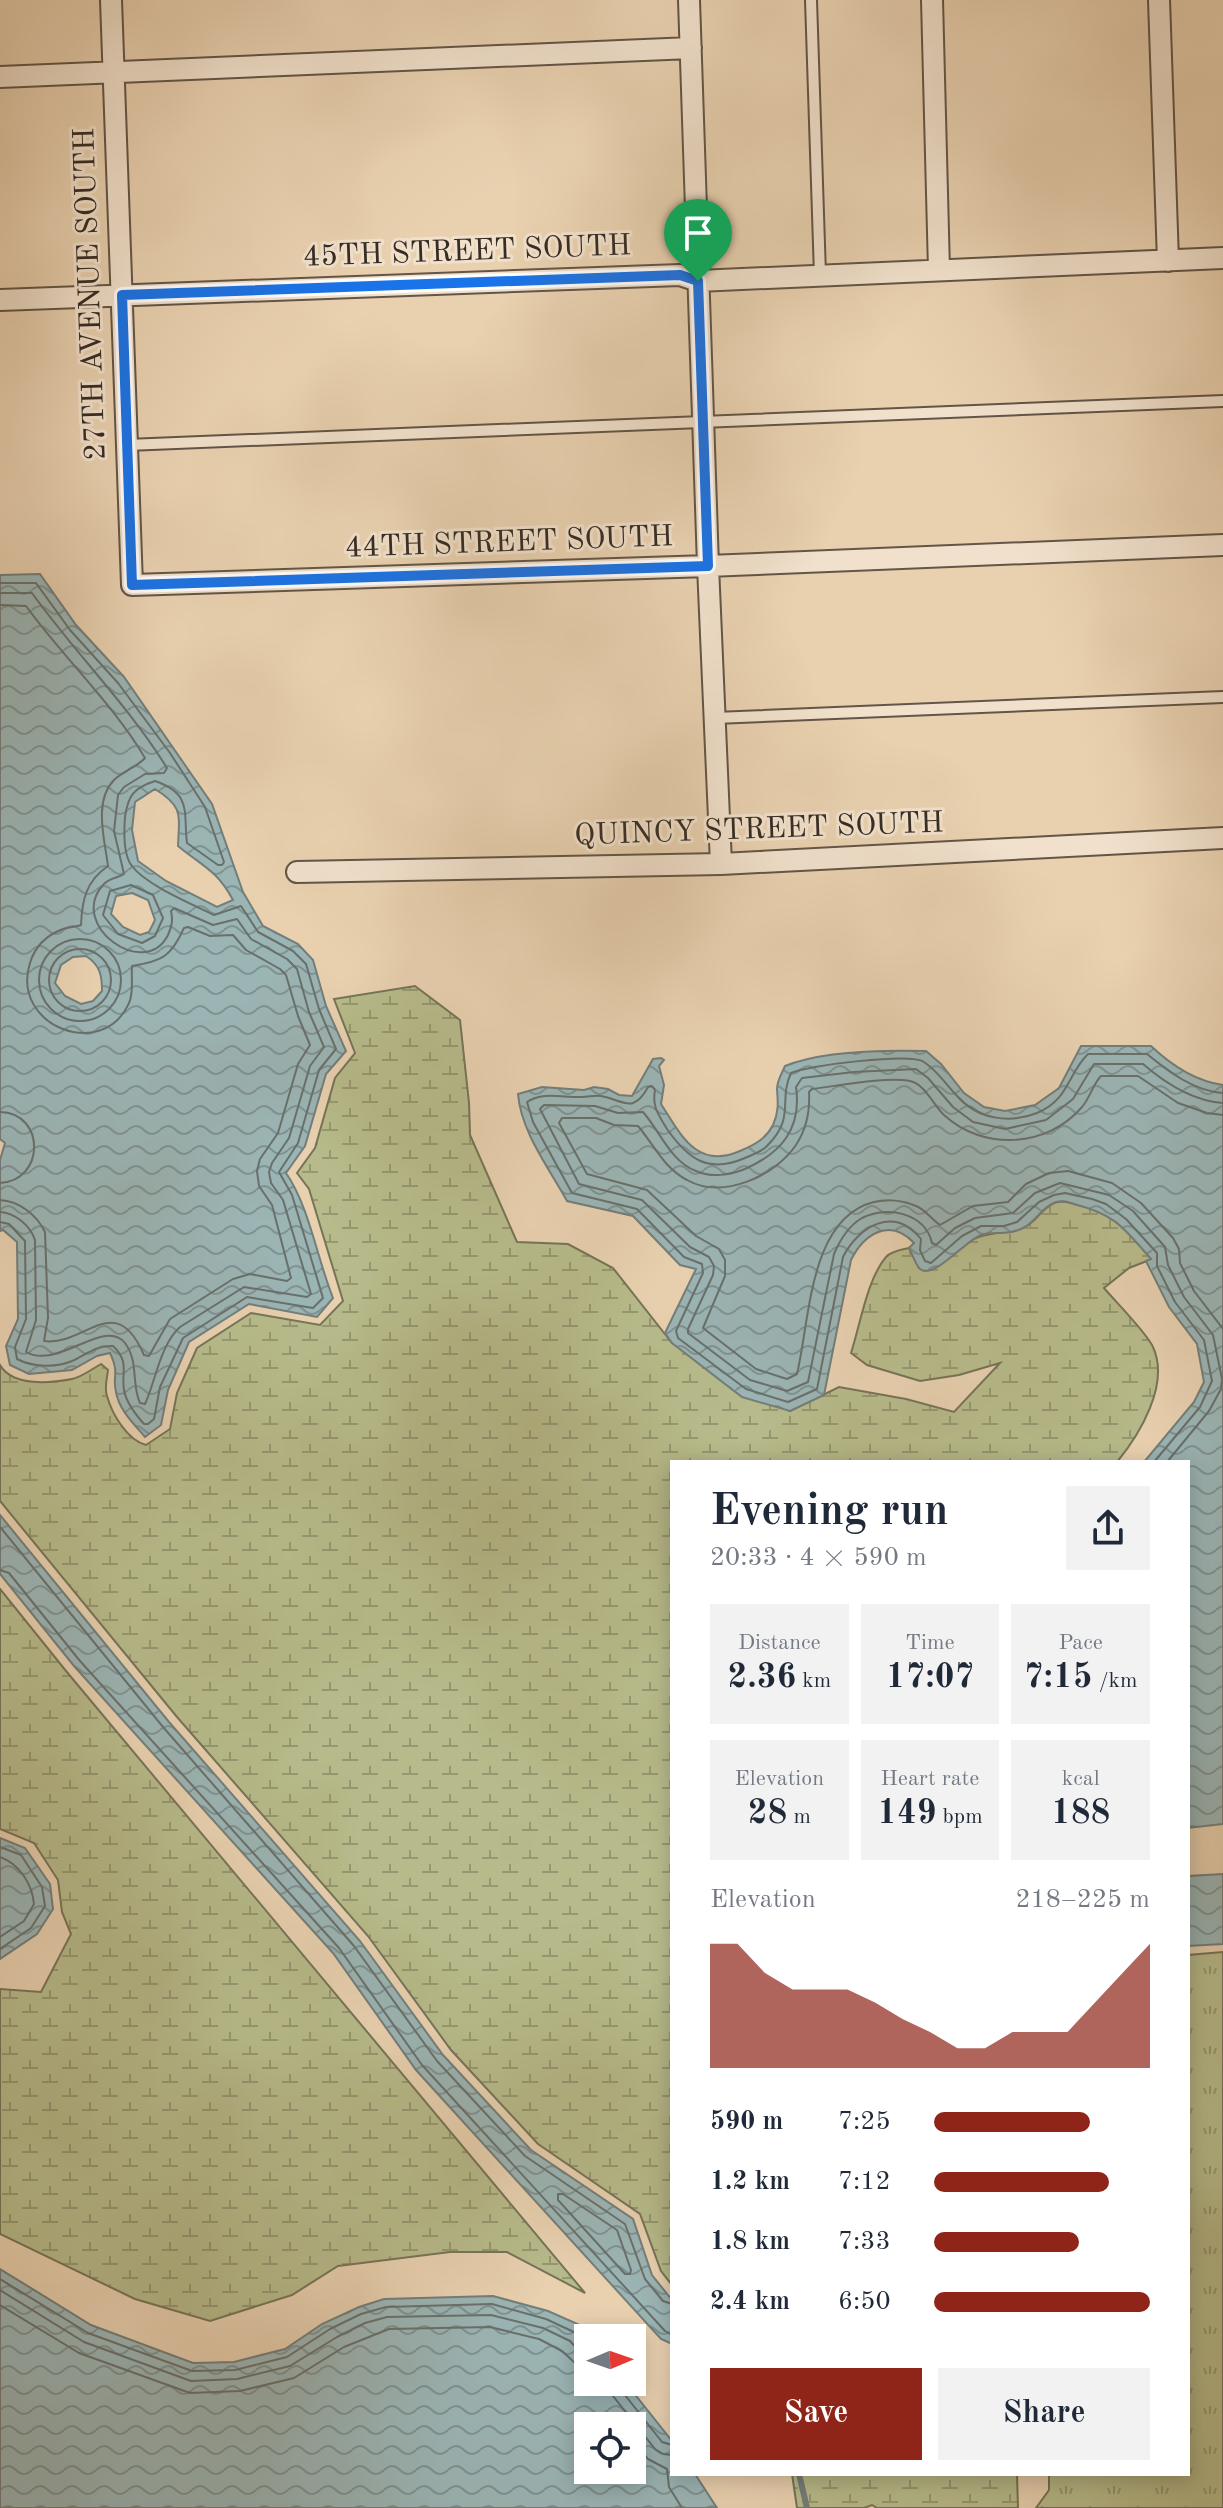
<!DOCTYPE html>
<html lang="en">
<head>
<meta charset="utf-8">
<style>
	:root { --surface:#fff; --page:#f2f2f3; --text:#1f2937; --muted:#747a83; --accent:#8f2418 }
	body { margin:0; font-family:"Old Standard TT",serif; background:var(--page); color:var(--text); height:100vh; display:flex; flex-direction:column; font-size:30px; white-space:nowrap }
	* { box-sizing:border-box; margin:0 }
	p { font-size:26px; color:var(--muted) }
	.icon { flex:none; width:44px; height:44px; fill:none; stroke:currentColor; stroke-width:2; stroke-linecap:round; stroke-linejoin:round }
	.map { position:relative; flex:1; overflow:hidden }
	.side { position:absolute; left:670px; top:1460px; width:520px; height:1016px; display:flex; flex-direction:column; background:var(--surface); border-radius:0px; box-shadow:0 4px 20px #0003 }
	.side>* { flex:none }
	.needle { width:52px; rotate:88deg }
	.fabs { position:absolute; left:574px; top:2324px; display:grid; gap:16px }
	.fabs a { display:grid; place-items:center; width:72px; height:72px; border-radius:0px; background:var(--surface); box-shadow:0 4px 20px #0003; font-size:40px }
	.pin { position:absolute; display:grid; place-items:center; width:68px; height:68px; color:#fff; margin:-82px -34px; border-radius:50% 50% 50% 0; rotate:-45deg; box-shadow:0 0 8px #0007 }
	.pin .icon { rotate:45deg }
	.round { display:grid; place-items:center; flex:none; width:84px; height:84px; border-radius:0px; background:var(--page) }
	.overview { display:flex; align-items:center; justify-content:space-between; height:136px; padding:0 40px }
	h1 { font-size:44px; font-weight:800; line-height:60px }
	.metrics { display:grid; grid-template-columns:repeat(3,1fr); gap:12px; height:136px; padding:8px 40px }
	.metrics div { display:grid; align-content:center; border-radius:0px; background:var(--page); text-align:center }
	.metrics b { font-size:34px; font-weight:800 }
	.metrics small { font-size:22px; font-weight:400 }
	.metrics p { font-size:22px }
	.chart { height:224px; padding:16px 40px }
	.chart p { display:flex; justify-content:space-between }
	.chart svg { width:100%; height:144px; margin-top:8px; fill:var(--accent); opacity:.7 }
	.primary-button { display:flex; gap:16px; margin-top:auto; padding:16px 40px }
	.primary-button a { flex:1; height:92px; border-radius:0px; background:var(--accent); color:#fff; font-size:32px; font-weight:800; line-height:92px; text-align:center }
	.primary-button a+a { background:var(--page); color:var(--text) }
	ul { padding:0 40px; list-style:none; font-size:26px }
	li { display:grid; grid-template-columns:128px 96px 1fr; align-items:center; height:60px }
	li i { height:20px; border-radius:10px; background:var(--accent) }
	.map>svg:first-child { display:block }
</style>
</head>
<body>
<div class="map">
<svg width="1223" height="2508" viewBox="0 0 1223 2508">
	<defs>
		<pattern id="grass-tufts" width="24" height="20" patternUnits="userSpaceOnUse" patternTransform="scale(2)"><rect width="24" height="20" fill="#b7bb8b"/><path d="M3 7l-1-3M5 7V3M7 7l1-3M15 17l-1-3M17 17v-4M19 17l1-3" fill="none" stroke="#969871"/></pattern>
		<pattern id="wetland-marsh" width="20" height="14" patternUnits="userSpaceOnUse" patternTransform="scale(2)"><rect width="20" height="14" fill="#b7bb8b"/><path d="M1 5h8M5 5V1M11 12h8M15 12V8" fill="none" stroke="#969871"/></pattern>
		<pattern id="water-waves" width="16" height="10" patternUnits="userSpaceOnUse" patternTransform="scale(2)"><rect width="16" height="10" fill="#9bb5b5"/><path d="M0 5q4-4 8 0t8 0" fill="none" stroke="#7f9393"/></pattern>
	</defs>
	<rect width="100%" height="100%" fill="#e9d1b0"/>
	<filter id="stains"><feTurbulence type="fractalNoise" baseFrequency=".0025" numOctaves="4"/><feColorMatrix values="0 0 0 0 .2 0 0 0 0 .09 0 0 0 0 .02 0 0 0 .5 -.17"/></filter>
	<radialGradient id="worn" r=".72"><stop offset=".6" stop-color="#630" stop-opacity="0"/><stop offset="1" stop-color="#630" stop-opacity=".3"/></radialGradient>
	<path fill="url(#grass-tufts)" stroke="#767458" stroke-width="2" d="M1223 1952V2508H1036L1049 2490V2474H1188V1955Z"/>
	<path fill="url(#wetland-marsh)" stroke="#767458" stroke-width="2" d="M415 986 460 1020 469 1103 470 1135 517 1242 568 1244 613 1268 672 1343 790 1411 839 1387 906 1399 954 1412 1000 1363 959 1375 920 1381 867 1365 851 1353C860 1326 867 1279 886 1257 891 1251 901 1250 909 1248L919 1268C951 1263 943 1258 966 1243 984 1231 1006 1235 1026 1226 1037 1221 1042 1208 1054 1203 1063 1200 1070 1203 1078 1205 1114 1212 1129 1234 1152 1259L1129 1268 1104 1288C1115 1301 1147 1333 1153 1347 1170 1384 1140 1434 1117 1462H672V2285L661 2271 640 2214 538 2144 451 2050 368 1936 177 1717 0 1501V1365C13 1387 51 1383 72 1379 82 1377 92 1369 101 1364L108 1370C107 1379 104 1388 107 1396 112 1414 127 1440 146 1445L170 1429 177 1393 197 1348 251 1313 320 1325 343 1301 309 1189 297 1173 315 1148 335 1078 355 1053 334 999Z
		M0 1589 66 1671 585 2293 507 2252H450L338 2266 292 2295 210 2321 135 2299 0 2234V1989L41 1992 71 1934 62 1912 58 1880 34 1843 0 1829Z
		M792 2474H1017L1018 2508H877L872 2505 864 2508H797Z"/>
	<path fill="url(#water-waves)" stroke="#737e7b" stroke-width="2" fill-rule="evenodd" d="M40 574 76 625 124 677 212 804 243 892 263 926 298 944 313 960 326 1006 346 1051 326 1074 305 1146 286 1173C309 1206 317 1258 333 1298L317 1317 249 1304 189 1342 168 1390 161 1425 145 1437C134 1424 119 1410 116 1392 112 1376 120 1374 110 1353L97 1356 72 1370 29 1374 10 1365 6 1346 18 1319 17 1242 3 1230 0 1231V1160L5 1143 0 1139V575ZM155 789C184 807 179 815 178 846 202 866 217 870 233 900L217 907 166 881 138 861 132 830 135 802ZM132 893 148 900 155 920 149 932 140 935 123 927 111 914 116 896ZM86 956C100 965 102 975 102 991L93 1001 81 1004 65 996 55 983 61 965 73 957Z
		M1081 1046H1151C1171 1065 1195 1081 1223 1085V1824L1188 1828V1462H1144L1194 1402 1204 1382 1197 1344 1169 1307 1146 1261 1151 1259C1123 1227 1116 1215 1074 1204 1067 1202 1063 1200 1056 1202 1041 1207 1036 1222 1023 1228 1007 1236 995 1231 981 1235 966 1240 934 1280 920 1269 916 1266 912 1253 909 1248L914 1243C890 1217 864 1234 851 1260L824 1395 790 1411 742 1397 672 1343 665 1333 696 1269 680 1265 633 1216 567 1201C549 1168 521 1132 518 1094L542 1087 584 1090 594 1087 608 1089 619 1095 632 1096 653 1059 661 1058 664 1060 659 1066 664 1085 661 1104C681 1135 697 1170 740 1151 754 1145 766 1139 773 1125 779 1112 778 1102 777 1089 777 1081 782 1073 785 1066 821 1051 886 1050 926 1051L941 1064 964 1093 984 1107 1005 1111 1035 1105 1059 1088Z
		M0 1515 169 1722 360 1941 443 2055 531 2150 633 2219 652 2275 672 2300V2344L661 2339 416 2070 333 1953 74 1666 0 1574Z
		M0 1838 25 1848 50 1884 53 1909 37 1934 0 1959Z
		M1223 1874V1944L1188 1946V1876Z
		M0 2269 91 2325 193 2363 234 2362 285 2349 322 2324 359 2307 384 2299 493 2296 548 2311 582 2326 591 2338H588V2382H625L672 2441V2474H695L717 2508H0ZM588 2426H632V2470H588Z"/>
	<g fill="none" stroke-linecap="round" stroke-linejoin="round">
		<path stroke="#68706c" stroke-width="2" d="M0 583H36L70 630 118 683 170 753 205 807 224 862 222 865H218L187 843C183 813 193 794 155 781 134 788 128 795 125 817 124 830 123 855 132 866 146 885 192 904 214 915L241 906 258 932 293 951 306 964 319 1009 336 1049 319 1070 298 1143 279 1172 292 1195 323 1298 313 1308 247 1297 183 1338 160 1387 154 1419 148 1424H144C136 1415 126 1403 124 1390 121 1372 130 1362 113 1346 97 1345 87 1354 72 1361 56 1368 32 1367 17 1359L15 1347 26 1319 25 1241 9 1224 0 1222
			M0 593H32C75 653 128 705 167 768L164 773 145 774 124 787 118 795 114 831 124 874C118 878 108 878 103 885 67 925 145 981 168 935 172 926 173 920 171 911L174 908 213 925 237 919 251 939 287 959 297 969 309 1012 324 1047 310 1066 289 1138 272 1163 269 1172 271 1183 283 1200 311 1294 307 1297 244 1287 180 1327C160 1345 156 1380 145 1404L140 1403C131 1383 139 1362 125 1343 105 1317 58 1370 26 1352L36 1320 35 1240C30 1225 15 1213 0 1212
			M0 605 26 606C63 657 113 704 145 758 137 767 123 771 114 780 93 801 105 841 108 866 86 881 82 900 81 925 76 927 69 927 63 929 47 935 35 946 30 963 10 1026 103 1062 129 1003 134 992 131 978 132 966 162 961 171 957 184 928L188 927 210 936 233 935 246 950 280 969 286 975 298 1016 310 1045 298 1064 278 1133 260 1159 257 1171 259 1186 272 1205 291 1278 287 1281 250 1274 233 1279 170 1319 149 1356 144 1355C115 1288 85 1347 44 1341L48 1318 45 1232C37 1215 19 1201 0 1200
			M131 885 153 895 163 918 155 936 142 943 118 934 103 915 110 891Z
			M39 980a41 41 0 1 1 82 0a41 41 0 1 1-82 0Z
			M49 980a31 31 0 1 1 62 0a31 31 0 1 1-62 0Z
			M0 1112C46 1113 45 1181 0 1183
			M1223 1115 1207 1113 1178 1103 1138 1076H1101C1093 1084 1090 1098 1082 1107 1047 1148 983 1151 944 1115 934 1106 925 1084 910 1081 888 1076 837 1086 812 1089L809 1092C810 1110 806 1130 796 1145 775 1176 723 1200 687 1180 664 1168 654 1145 638 1126L614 1125 596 1118H562L559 1123 587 1174 647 1190 696 1236 719 1249 725 1260V1276L703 1328 756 1369 787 1379 797 1374C810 1320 809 1218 874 1202 887 1199 903 1200 916 1206 926 1210 932 1220 940 1225L973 1206 1008 1202 1026 1184 1049 1173 1068 1171 1112 1183 1141 1203 1173 1238 1179 1249 1180 1263 1194 1291 1223 1329
			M1154 1462 1200 1407 1212 1381 1204 1340 1175 1302 1157 1266V1253L1126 1219 1106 1204 1092 1199 1065 1193 1054 1195 1039 1202 1017 1222 1004 1226H981L962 1236 931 1263 925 1261 920 1250 921 1239C894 1205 859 1226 843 1257L817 1389 788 1402 746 1389 678 1338 676 1331 703 1273 702 1264 684 1257 637 1209 572 1193 533 1122 527 1102C543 1091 564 1098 582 1097 589 1097 594 1095 601 1096 623 1100 633 1115 648 1087L652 1086 655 1090C652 1107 658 1114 667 1129 688 1159 708 1174 745 1158 752 1155 761 1152 767 1146 796 1117 778 1101 791 1073 807 1065 911 1053 924 1062 938 1071 946 1085 958 1097 978 1119 1009 1124 1037 1113 1069 1100 1068 1073 1088 1054H1147C1169 1072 1194 1091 1223 1093
			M1167 1462 1209 1411 1221 1389 1222 1379 1213 1335 1184 1297 1168 1265 1165 1247 1133 1211 1109 1195 1060 1183 1035 1193 1013 1213 975 1218 955 1228 936 1245 932 1243C925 1213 887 1205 862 1218 848 1226 840 1240 834 1254L808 1382 787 1391 750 1380 688 1333V1329L713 1275 714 1266 709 1257 690 1247 642 1200 579 1184 540 1109 544 1105 595 1106 618 1113 643 1112C660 1131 670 1161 696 1171 711 1178 730 1175 745 1169 781 1153 802 1129 796 1087L802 1078 854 1072 916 1069 928 1078 953 1107 973 1122 1005 1129 1046 1120 1073 1099 1094 1064H1143C1165 1083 1193 1101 1223 1103
			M0 1527 163 1727 354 1946 437 2061 525 2156 625 2224 645 2279 663 2301 672 2304
			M0 1570 9 1573 80 1661 339 1948 422 2065 665 2331 672 2335
			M0 1847 21 1855 42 1887 45 1906 31 1928 0 1949
			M0 1857C19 1864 32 1883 34 1904L24 1921 0 1937
			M558 2194H563L617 2230 631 2270 630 2274H625L558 2200Z
			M0 2279 88 2333 192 2371 235 2370 287 2357 330 2329 361 2314 386 2307 492 2304 546 2319 576 2333 588 2345
			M0 2290 84 2342 191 2381 237 2379 290 2366 337 2337 365 2323 387 2317 491 2315 543 2328 570 2341 580 2352 588 2356
			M0 2305 79 2353 190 2393 240 2391 294 2378 344 2347 389 2329 490 2327 539 2339 562 2351 575 2363 588 2368
			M610 2382 613 2396 655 2449 663 2454 672 2455
			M620 2382 621 2390 662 2442 672 2445
			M632 2439 648 2459 667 2469 669 2487 682 2508"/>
		<path stroke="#737e7b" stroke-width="6" d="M799 2474 807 2508"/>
		<defs>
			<path id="lane" d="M811 0 820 275
				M127 445 1223 401
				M715 718 1223 697"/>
			<path id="street" d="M111 0 132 585 708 566 1223 545
				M689 0 708 566 721 864
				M932 0 939 270
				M1159 0 1168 261
				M0 77 691 48
				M0 300 680 275 698 281 1223 258
				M297 872 721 864 1223 838"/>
		</defs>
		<use href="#lane" stroke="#635547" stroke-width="14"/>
		<use href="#street" stroke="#635547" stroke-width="24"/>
		<use href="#lane" stroke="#f1e1cc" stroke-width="10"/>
		<use href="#street" stroke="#f1e1cc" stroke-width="20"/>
	</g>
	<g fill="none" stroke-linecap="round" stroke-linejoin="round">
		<defs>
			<path id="route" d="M680 275 698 281 708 566 132 585 122 295Z"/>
		</defs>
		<use href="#route" stroke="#fff" stroke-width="16"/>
		<use href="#route" stroke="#1a73e8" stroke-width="10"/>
	</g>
	<g text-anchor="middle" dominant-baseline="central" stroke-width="6" stroke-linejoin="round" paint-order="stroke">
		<g font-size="30" fill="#362c24" stroke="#f1e1cc">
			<text transform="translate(467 252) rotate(-2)">45TH STREET SOUTH</text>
			<text transform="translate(91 294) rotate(-92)">27TH AVENUE SOUTH</text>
			<text transform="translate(509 543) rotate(-2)">44TH STREET SOUTH</text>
			<text transform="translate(759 830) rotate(-2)">QUINCY STREET SOUTH</text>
		</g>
	</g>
	<rect width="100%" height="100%" filter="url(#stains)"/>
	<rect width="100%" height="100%" fill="url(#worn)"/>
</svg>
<div class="fabs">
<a><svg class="needle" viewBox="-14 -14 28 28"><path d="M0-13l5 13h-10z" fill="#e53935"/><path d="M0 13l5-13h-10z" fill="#747a83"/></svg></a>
<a><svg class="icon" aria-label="locate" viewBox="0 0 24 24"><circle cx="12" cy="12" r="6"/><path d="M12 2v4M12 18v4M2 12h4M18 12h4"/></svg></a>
</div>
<div class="pin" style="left:698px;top:281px;background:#1e9e55"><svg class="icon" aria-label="arrive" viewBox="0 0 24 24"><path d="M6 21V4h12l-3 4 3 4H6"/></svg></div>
<section class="side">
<div class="overview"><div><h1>Evening run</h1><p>20:33 · 4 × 590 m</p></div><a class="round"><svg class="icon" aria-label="share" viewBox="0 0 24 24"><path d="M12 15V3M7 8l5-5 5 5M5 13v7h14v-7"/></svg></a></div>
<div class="metrics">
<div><p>Distance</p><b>2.36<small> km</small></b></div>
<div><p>Time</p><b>17:07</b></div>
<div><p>Pace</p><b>7:15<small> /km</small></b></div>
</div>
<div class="metrics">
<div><p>Elevation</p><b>28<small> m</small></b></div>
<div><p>Heart rate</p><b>149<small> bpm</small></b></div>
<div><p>kcal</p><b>188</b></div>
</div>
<div class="chart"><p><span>Elevation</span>218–225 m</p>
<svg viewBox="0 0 160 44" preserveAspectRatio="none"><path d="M0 44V6L10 6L20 15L30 20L40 20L50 20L60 24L70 29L80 33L90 38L100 38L110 33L120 33L130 33L140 24L150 15L160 6V44z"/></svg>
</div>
<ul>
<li><b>590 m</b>7:25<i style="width:72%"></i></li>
<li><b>1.2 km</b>7:12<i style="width:81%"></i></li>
<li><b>1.8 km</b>7:33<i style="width:67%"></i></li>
<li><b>2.4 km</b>6:50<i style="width:100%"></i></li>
</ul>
<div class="primary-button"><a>Save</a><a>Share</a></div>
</section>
</div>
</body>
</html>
